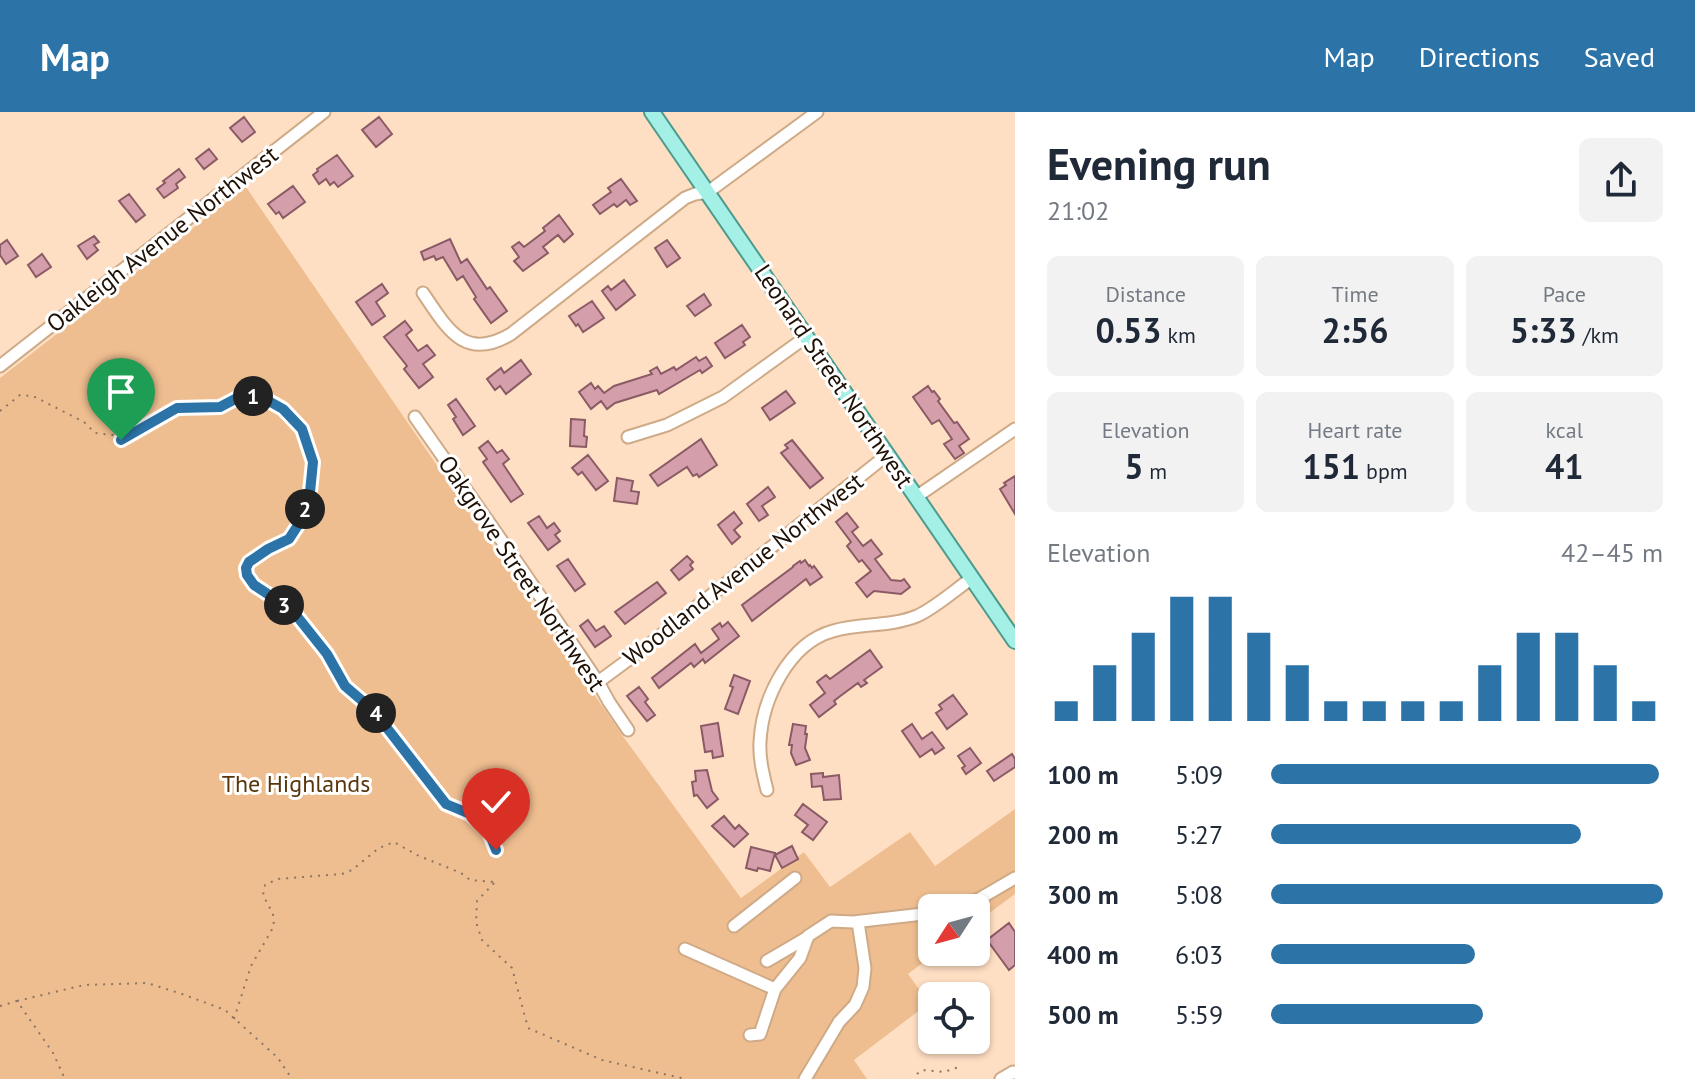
<!DOCTYPE html>
<html lang="en">
<head>
<meta charset="utf-8">
<style>
	:root { --surface:#fff; --page:#f2f2f3; --text:#1f2937; --muted:#747a83; --accent:#2c73a8 }
	body { margin:0; font-family:"PT Sans",sans-serif; background:var(--page); color:var(--text); height:100vh; display:flex; flex-direction:column; font-size:30px; white-space:nowrap }
	* { box-sizing:border-box; margin:0 }
	p { font-size:26px; color:var(--muted) }
	.icon { flex:none; width:44px; height:44px; fill:none; stroke:currentColor; stroke-width:2; stroke-linecap:round; stroke-linejoin:round }
	.map { position:relative; flex:1; overflow:hidden }
	.sheet { display:flex; flex-direction:column; background:var(--surface); width:680px }
	.sheet>* { flex:none }
	.needle { width:52px; rotate:234deg }
	.fabs { position:absolute; left:918px; top:782px; display:grid; gap:16px }
	.fabs a { display:grid; place-items:center; width:72px; height:72px; border-radius:12px; background:var(--surface); box-shadow:0 2px 6px #0004; font-size:40px }
	.pin { position:absolute; display:grid; place-items:center; width:68px; height:68px; color:#fff; margin:-82px -34px; border-radius:50% 50% 50% 0; rotate:-45deg; box-shadow:0 0 8px #0007 }
	.pin .icon { rotate:45deg }
	.km { position:absolute; width:40px; height:40px; margin:-20px; border-radius:50%; background:#222; color:#fff; font-size:22px; line-height:40px; text-align:center }
	.round { display:grid; place-items:center; flex:none; width:84px; height:84px; border-radius:12px; background:var(--page) }
	.summary { display:flex; align-items:center; justify-content:space-between; height:136px; padding:0 32px }
	h1 { font-size:44px; font-weight:700; line-height:60px }
	.figures { display:grid; grid-template-columns:repeat(3,1fr); gap:12px; height:136px; padding:8px 32px }
	.figures div { display:grid; align-content:center; border-radius:12px; background:var(--page); text-align:center }
	.figures b { font-size:34px; font-weight:700 }
	.figures small { font-size:22px; font-weight:400 }
	.figures p { font-size:22px }
	.chart { height:224px; padding:16px 32px }
	.chart p { display:flex; justify-content:space-between }
	.chart svg { width:100%; height:144px; margin-top:8px; stroke:var(--accent); stroke-width:6 }
	ul { padding:0 32px; list-style:none; font-size:26px }
	li { display:grid; grid-template-columns:128px 96px 1fr; align-items:center; height:60px }
	li i { height:20px; border-radius:10px; background:var(--accent) }
	header { display:flex; align-items:center; gap:48px; box-sizing:border-box; height:112px; padding:0 40px; background:var(--accent); color:#fff }
	header strong { font-size:38px }
	nav { display:flex; gap:44px; margin-inline-start:auto; font-size:28px }
	main { display:flex; flex:1; min-height:0 }
	.map>svg:first-child { display:block }
</style>
</head>
<body>
<header>
<strong>Map</strong>
<nav><a>Map</a><a>Directions</a><a>Saved</a></nav>
</header>
<main>
<div class="map">
<svg width="1015" height="967" viewBox="0 0 1015 967">
	<rect width="100%" height="100%" fill="#ffdfc3"/>
	<path fill="#efbe90" d="M246 75 622 623 741 786 804 740 830 775 910 720 935 754 1015 697V782L976 811V796H932V840H937L908 862 929 891 854 948 867 967H0V266Z"/>
	<path fill="#d49fab" stroke="#8a5a65" stroke-width="2" d="M244 5 255 20 242 30 230 16Z
		M379 5 392 22 376 35 362 18Z
		M209 37 217 47 204 57 196 47Z
		M337 43 353 64 338 75 334 70 330 73 326 67 319 72 313 63 318 59 317 57Z
		M179 57 185 65 176 72 178 76 164 86 157 77 165 71 163 69Z
		M621 67 637 89 630 93 626 88 617 95 614 92 600 102 593 93 611 80 608 76Z
		M293 74 305 90 283 106 279 100 276 102 268 92Z
		M129 82 145 103 136 110 119 89Z
		M559 103 573 122 564 130 558 123 543 135 548 141 523 159 514 149 519 145 512 135 519 130 524 135 545 119 543 116Z
		M94 124 99 130 94 133 98 138 87 147 78 134Z
		M450 127 461 151 467 147 487 177 490 175 507 199 491 211 474 187 476 185 463 164 457 168 443 145 436 148 434 144 424 148 421 140Z
		M7 128 18 144 6 152 0 143V133Z
		M667 128 680 146 667 155 655 136Z
		M42 142 51 155 36 165 28 153Z
		M624 168 635 183 616 198 602 179 608 174 611 178Z
		M382 172 388 181 376 190 385 204 372 213 356 190Z
		M704 182 711 193 695 204 687 194Z
		M592 189 604 206 583 220 578 212 576 214 569 204Z
		M405 209 412 218 406 223 418 239 427 233 435 243 423 252 433 265 419 276 404 257 407 254 384 225Z
		M742 213 750 225 743 230 745 233 725 246 715 231Z
		M696 245 699 249 706 245 712 254 702 261 700 258 659 282 657 278 615 291 607 297 601 289 591 297 579 280 591 271 595 277 598 274 604 281 614 274 652 262 650 259 657 255 661 262 674 255 676 258Z
		M521 248 531 262 506 282 500 274 495 278 487 267 501 256 504 261Z
		M928 274 932 280 934 279 940 287 938 289 954 311 957 310 969 327 959 334 964 341 955 347 944 332 952 327 939 308 932 312 913 285Z
		M786 279 795 291 770 308 762 296Z
		M456 287 475 314 463 323 453 307 456 305 448 293Z
		M571 307 585 308 584 324 587 325 586 335 570 334Z
		M701 327 717 353 699 365 697 362 693 364 687 355 658 374 650 363Z
		M792 328 823 366 810 376 781 341 788 336 785 333Z
		M488 329 497 341 502 338 509 347 503 352 523 382 511 390 483 350 487 347 479 336Z
		M588 343 608 369 596 378 582 360 578 363 572 356Z
		M1015 364V402L1000 377 1006 373 1004 371Z
		M617 366 633 369 631 379 639 380 637 392 614 389Z
		M768 375 775 385 762 394 768 403 759 409 747 392Z
		M734 400 742 411 734 418 740 425 732 432 718 413Z
		M847 401 858 415 852 420 863 434 871 428 882 442 875 447 891 468 901 469 904 467 910 475 901 482 874 479 867 485 856 471 871 459 862 448 859 450 847 434 851 430 836 410Z
		M539 404 547 416 554 411 560 419 555 423 560 429 548 438 528 411Z
		M687 444 693 450 690 453 693 457 679 468 671 458Z
		M568 447 585 472 575 479 557 454Z
		M805 448 809 454 810 453 812 456 814 454 822 465 810 473 806 467 752 509 742 493 793 455V454L800 449 801 451Z
		M657 470 666 481 625 512 615 500Z
		M588 508 596 519 604 514 611 524 595 535 580 514Z
		M728 510 739 524 705 551 703 547 694 555 691 551 659 576 652 566 695 532 701 541 719 527 712 517 720 511 722 515Z
		M870 538 882 555 864 568 867 571 861 575 858 571 839 585 834 589 836 592 819 605 810 593 825 581 817 570 826 563 830 567Z
		M734 563 750 569 738 602 725 597 733 575 730 574Z
		M639 575 648 587 645 590 655 603 647 609 627 584Z
		M953 583 967 602 947 617 936 601 942 597 939 593Z
		M718 611 723 644 713 646 712 639 705 640 701 614Z
		M793 612 806 614 805 622H807L805 636 810 648 796 653 791 641 792 633H789Z
		M912 612 922 627 932 620 944 636 935 642 932 637 920 645 902 619Z
		M970 636 981 651 966 662 962 656 965 654 958 644Z
		M1012 642 1015 647V655L994 669 987 659Z
		M707 658 712 679 718 687 707 696 697 683 694 684 692 670 696 669 695 659Z
		M823 661V665L839 663 841 687 824 688 822 674 812 675 811 662Z
		M803 692 827 710 813 728 802 720 808 713 795 703Z
		M724 704 735 717 739 713 748 722 734 735 712 714Z
		M792 734 798 747 782 756 775 743Z
		M751 735 775 741 770 759 758 756 757 759 746 756Z
		M1009 811 1015 820V853L1009 858 987 828Z"/>
	<g fill="none" stroke-linecap="round" stroke-linejoin="round">
		<defs>
			<path id="minor" d="M423 181C447 216 464 250 511 222L685 86 695 82 708 80 817 0
				M0 254 324 0
				M415 305 523 459 598 570 609 590 628 618
				M628 325 667 313 723 285 806 225
				M916 385 1015 317
				M598 570 651 531 887 343
				M767 678C763 662 759 646 760 630 762 587 789 531 833 519 860 511 890 515 917 504 935 496 955 478 972 466
				M952 796 979 787 1015 766
				M734 814 795 766
				M685 837 775 877 800 846 808 824 831 809 853 810 932 801
				M767 849 808 825
				M750 923 760 922 775 877
				M805 967 839 910 855 893 863 875 865 856 858 810
				M1001 967 1013 960 1015 961"/>
			<path id="major" d="M652 0 1015 529"/>
		</defs>
		<use href="#minor" stroke="#cfaa87" stroke-width="15"/>
		<use href="#major" stroke="#4e9a8c" stroke-width="18"/>
		<path stroke="#8c7562" stroke-width="2" stroke-dasharray="2 6" stroke-linecap="butt" d="M0 299 20 283 33 284 84 310 95 321 113 323 121 328 161 304 177 296 220 295 237 286 258 283 283 297 302 317 313 350 310 380 302 407 289 427 268 437 249 450 246 456 247 463 254 473 292 498 327 542 345 574 373 598 446 692 470 702 489 720 496 738
			M494 771 477 789 476 810 482 828 512 856 528 916 602 948 686 967
			M17 889 84 873 147 871 182 882 225 898 278 946 292 967
			M0 894 17 889 53 941 65 967
			M234 907 251 854 274 814 273 802 263 783 265 773 278 767 342 762 352 758 379 736 394 730 417 743 461 761 470 768 495 770
			M917 962 922 958 944 960 962 954"/>
		<use href="#minor" stroke="#fff" stroke-width="11"/>
		<use href="#major" stroke="#a4efe6" stroke-width="14"/>
	</g>
	<g fill="none" stroke-linecap="round" stroke-linejoin="round">
		<defs>
			<path id="route" d="M121 328 177 296 220 295 237 286 258 283 283 297 302 317 313 350 310 380 302 407 289 427 268 437 249 450 246 456 247 463 254 473 292 498 327 542 345 574 373 598 446 692 470 702 489 720 496 738"/>
		</defs>
		<use href="#route" stroke="#fff" stroke-width="16"/>
		<use href="#route" stroke="#2c73a8" stroke-width="10"/>
	</g>
	<g text-anchor="middle" dominant-baseline="central" stroke-width="6" stroke-linejoin="round" paint-order="stroke">
		<g font-size="24" fill="#1e1004" stroke="#fff">
			<text transform="translate(162 127) rotate(-38)">Oakleigh Avenue Northwest</text>
			<text transform="translate(834 264) rotate(56)">Leonard Street Northwest</text>
			<text transform="translate(743 457) rotate(-38)">Woodland Avenue Northwest</text>
			<text transform="translate(522 461) rotate(56)">Oakgrove Street Northwest</text>
		</g>
		<g font-size="24" fill="#59350c" stroke="#fff">
			<text x="296" y="671">The Highlands</text>
		</g>
	</g>
</svg>
<div class="fabs">
<a><svg class="needle" viewBox="-14 -14 28 28"><path d="M0-13l5 13h-10z" fill="#e53935"/><path d="M0 13l5-13h-10z" fill="#747a83"/></svg></a>
<a><svg class="icon" aria-label="locate" viewBox="0 0 24 24"><circle cx="12" cy="12" r="6"/><path d="M12 2v4M12 18v4M2 12h4M18 12h4"/></svg></a>
</div>
<div class="pin" style="left:121px;top:328px;background:#1e9e55"><svg class="icon" aria-label="arrive" viewBox="0 0 24 24"><path d="M6 21V4h12l-3 4 3 4H6"/></svg></div>
<div class="pin" style="left:496px;top:738px;background:#d93025"><svg class="icon" aria-label="check" viewBox="0 0 24 24"><path d="M5 12l5 5 9-10"/></svg></div>
<b class="km" style="left:253px;top:284px">1</b>
<b class="km" style="left:305px;top:397px">2</b>
<b class="km" style="left:284px;top:493px">3</b>
<b class="km" style="left:376px;top:601px">4</b>
</div>
<section class="sheet">
<div class="summary"><div><h1>Evening run</h1><p>21:02</p></div><a class="round"><svg class="icon" aria-label="share" viewBox="0 0 24 24"><path d="M12 15V3M7 8l5-5 5 5M5 13v7h14v-7"/></svg></a></div>
<div class="figures">
<div><p>Distance</p><b>0.53<small> km</small></b></div>
<div><p>Time</p><b>2:56</b></div>
<div><p>Pace</p><b>5:33<small> /km</small></b></div>
</div>
<div class="figures">
<div><p>Elevation</p><b>5<small> m</small></b></div>
<div><p>Heart rate</p><b>151<small> bpm</small></b></div>
<div><p>kcal</p><b>41</b></div>
</div>
<div class="chart"><p><span>Elevation</span>42–45 m</p>
<svg viewBox="0 0 160 44" preserveAspectRatio="none"><path d="M5 44V38M15 44V27M25 44V17M35 44V6M45 44V6M55 44V17M65 44V27M75 44V38M85 44V38M95 44V38M105 44V38M115 44V27M125 44V17M135 44V17M145 44V27M155 44V38"/></svg>
</div>
<ul>
<li><b>100 m</b>5:09<i style="width:99%"></i></li>
<li><b>200 m</b>5:27<i style="width:79%"></i></li>
<li><b>300 m</b>5:08<i style="width:100%"></i></li>
<li><b>400 m</b>6:03<i style="width:52%"></i></li>
<li><b>500 m</b>5:59<i style="width:54%"></i></li>
</ul>
</section>
</main>
</body>
</html>
